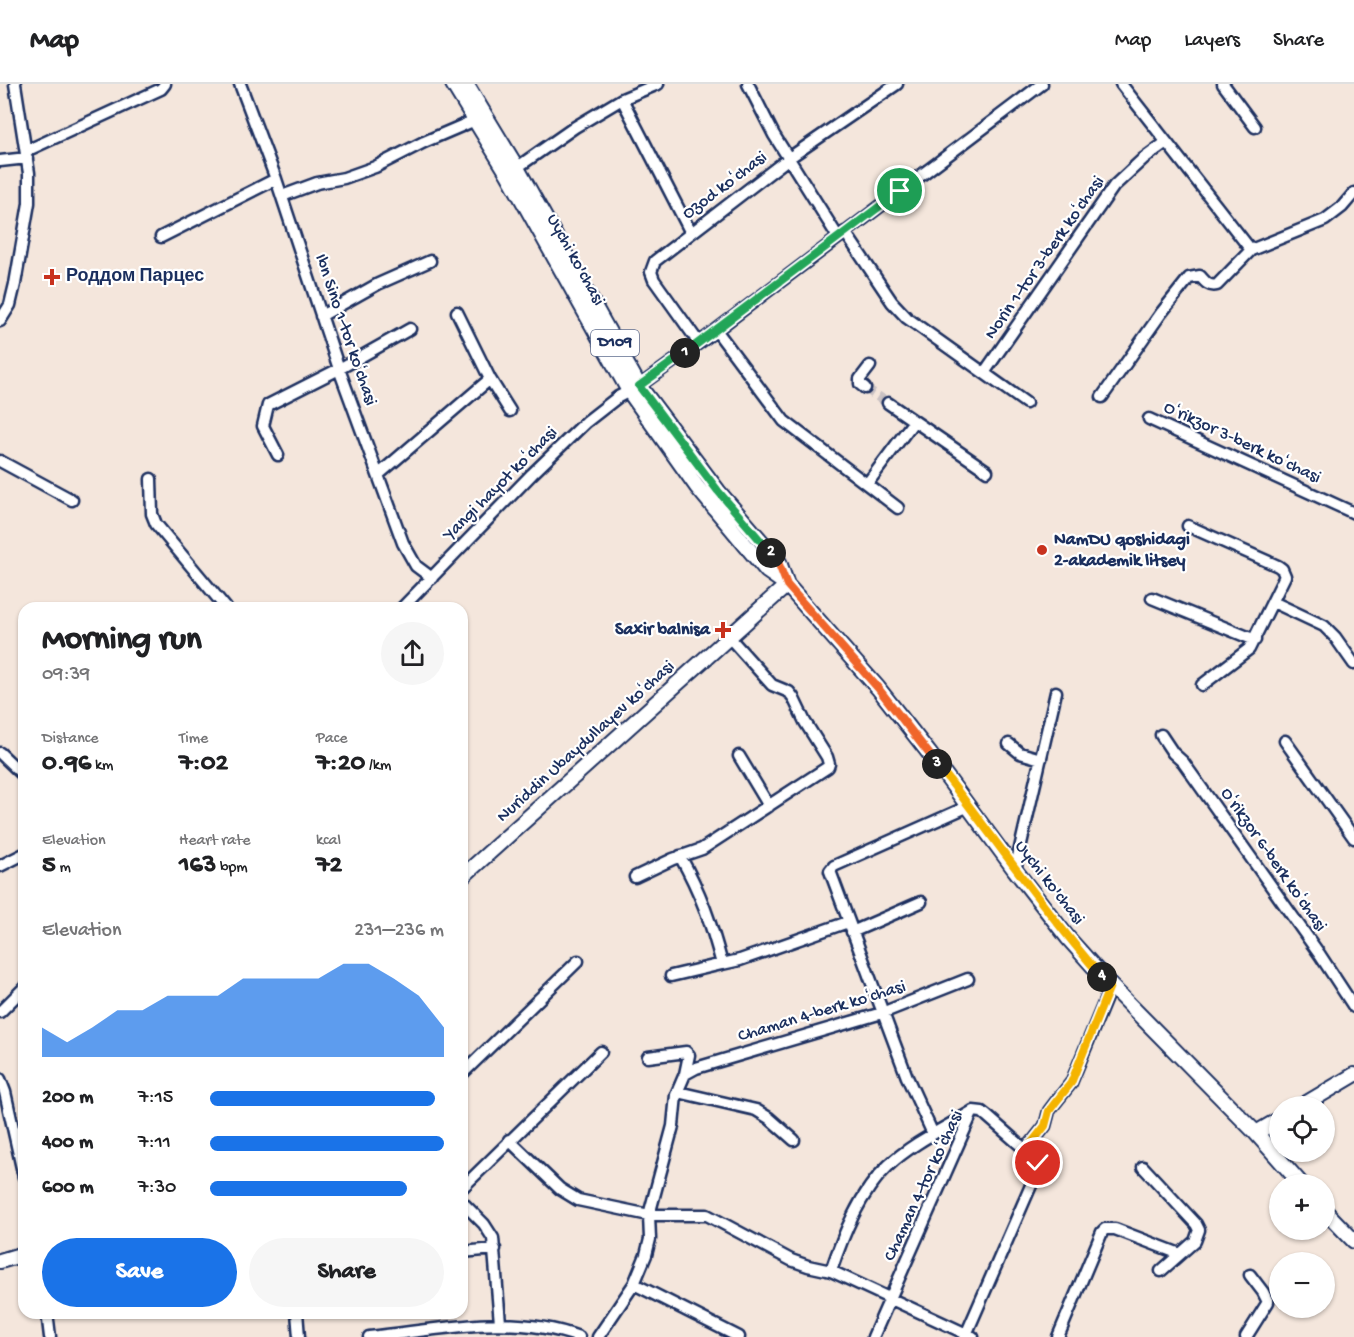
<!DOCTYPE html>
<html lang="en">
<head>
<meta charset="utf-8">
<style>
	:root { --surface:#fff; --page:#f6f6f6; --text:#202124; --muted:#757577; --line:#e0e0e0; --accent:#1a73e8 }
	body { margin:0; font-family:"Gochi Hand",sans-serif; background:var(--page); color:var(--text); height:100vh; display:flex; flex-direction:column; font-size:22px; white-space:nowrap }
	* { box-sizing:border-box; margin:0 }
	p { font-size:20px; color:var(--muted) }
	.icon { flex:none; width:33px; height:33px; fill:none; stroke:currentColor; stroke-width:2; stroke-linecap:round; stroke-linejoin:round }
	.map { position:relative; flex:1; overflow:hidden }
	.sheet { position:absolute; left:18px; top:518px; width:450px; height:717px; display:flex; flex-direction:column; background:var(--surface); border-radius:18px; box-shadow:0 2px 4px #0004 }
	.sheet>* { flex:none }
	.tools { position:absolute; left:1269px; top:1012px; display:grid; gap:12px }
	.tools a { display:grid; place-items:center; width:66px; height:66px; border-radius:50%; background:var(--surface); box-shadow:0 2px 4px #0004; font-size:30px }
	.pin { position:absolute; display:grid; place-items:center; width:51px; height:51px; color:#fff; margin:-26px; border:3px solid #fff; border-radius:50%; box-shadow:0 2px 6px #0007 }
	.km { position:absolute; width:30px; height:30px; margin:-15px; border-radius:50%; background:#222; color:#fff; font-size:16px; line-height:30px; text-align:center }
	.round { display:grid; place-items:center; flex:none; width:63px; height:63px; border-radius:32px; background:var(--page) }
	.summary { display:flex; align-items:center; justify-content:space-between; height:102px; padding:0 24px }
	h1 { font-size:33px; font-weight:700; line-height:45px }
	.figures { display:grid; grid-template-columns:repeat(3,1fr); gap:9px; height:102px; padding:6px 24px }
	.figures div { display:grid; align-content:center }
	.figures b { font-size:26px; font-weight:700 }
	.figures small { font-size:16px; font-weight:400 }
	.figures p { font-size:16px }
	.chart { height:168px; padding:12px 24px }
	.chart p { display:flex; justify-content:space-between }
	.chart svg { width:100%; height:108px; margin-top:6px; fill:var(--accent); opacity:.7 }
	.button { display:flex; gap:12px; margin-top:auto; padding:12px 24px }
	.button a { flex:1; height:69px; border-radius:36px; background:var(--accent); color:#fff; font-size:24px; font-weight:700; line-height:69px; text-align:center }
	.button a+a { background:var(--page); color:var(--text) }
	ul { padding:0 24px; list-style:none; font-size:20px }
	li { display:grid; grid-template-columns:96px 72px 1fr; align-items:center; height:45px }
	li i { height:15px; border-radius:8px; background:var(--accent) }
	header { display:flex; align-items:center; gap:36px; box-sizing:border-box; height:84px; padding:0 30px; background:var(--surface); border-bottom:2px solid var(--line) }
	header strong { font-size:28px }
	nav { display:flex; gap:33px; margin-inline-start:auto; font-size:21px }
	.map>svg:first-child { display:block }
</style>
</head>
<body>
<header>
<strong>Map</strong>
<nav><a>Map</a><a>Layers</a><a>Share</a></nav>
</header>
<div class="map">
<svg width="1354" height="1253" viewBox="0 0 1354 1253">
	<rect width="100%" height="100%" fill="#f4e6dc"/>
	<filter id="ink" filterUnits="userSpaceOnUse"><feTurbulence type="fractalNoise" baseFrequency=".0167" numOctaves="2"/><feDisplacementMap in="SourceGraphic" scale="12" xChannelSelector="R" yChannelSelector="G"/><feConvolveMatrix kernelMatrix="1 2 1 2 8 2 1 2 1" color-interpolation-filters="sRGB"/></filter>
	<g filter="url(#ink)">
		<g fill="none" stroke-linecap="round" stroke-linejoin="round">
			<path stroke="#c9c1c3" stroke-width="10" stroke-dasharray="10 5" stroke-linecap="butt" d="M865 304 888 319"/>
			<defs>
				<path id="minor" d="M240 0 276 95 339 285 403 459 416 482 432 494
					M748 0 774 51 838 153
					M1121 0 1251 166
					M1223 0 1255 43
					M622 15 691 149
					M26 67 161 5 165 0
					M0 77 27 74
					M512 87 575 43 622 15 658 0
					M282 112 317 99 344 94 375 83 424 58 480 34
					M845 148 892 218 907 234 1026 319
					M161 153 276 95
					M321 232 378 200 430 177
					M0 237 10 221 15 200 29 119V89L15 0
					M716 246 784 337 898 424
					M699 259 654 196 651 188 655 177 789 74 897 0
					M984 289 1114 102 1143 75 1165 59
					M490 295 510 327
					M865 304 860 300V295L870 282
					M1102 313 1162 228 1189 194 1200 192C1205 198 1209 203 1217 201L1251 166 1325 136 1342 123 1354 109
					M888 319 987 387
					M1149 335 1354 429
					M278 371 263 342 268 321 339 285 410 245
					M0 377 72 416
					M378 391 490 295 457 228
					M151 395 152 430 156 440 226 524
					M867 400 914 337
					M1188 442 1278 482 1282 485 1285 492 1249 565 1202 601
					M1152 514 1255 556
					M1273 518 1324 542 1335 553 1354 580
					M402 524 532 390 586 338 618 313 639 302 699 259 1042 0
					M1161 651 1173 669 1183 678 1320 871 1354 923
					M1285 657 1354 754
					M1009 660 1020 669 1041 675
					M0 669 24 692
					M739 672 769 722
					M680 772C701 809 711 839 722 880L740 876 848 838
					M0 782 24 770
					M1015 786 1056 608
					M635 793 673 775 702 765 828 683 829 680 827 673 805 638 793 613 789 608 772 601 729 553
					M852 848 921 818
					M671 892 722 880
					M0 928 24 904
					M648 973 686 968 689 971 685 990
					M462 990 578 877
					M0 995 5 1008 24 1093
					M678 1008 756 1026 769 1034 794 1056
					M933 1050 907 993 830 787 834 782 969 722
					M509 1056 560 1105 578 1116 649 1131H707L791 1176 808 1182 831 1187 973 1253
					M1026 1066 1045 1042 1049 1027 1055 1019 1071 999 1111 902
					M1143 1083 1196 1140 1199 1146 1195 1157 1161 1187
					M462 1104 601 968
					M462 1118 484 1140 493 1154 500 1239
					M462 1168 495 1165
					M831 1187C843 1151 860 1108 888 1082 912 1059 945 1044 973 1027
					M634 1200 739 1253
					M47 1228 50 1253
					M297 1228 299 1253
					M369 1253C438 1246 513 1228 579 1253
					M598 1253 634 1200 646 1171 650 1155 649 1131 673 1042 676 1011 685 990 696 984 882 929 968 895
					M873 1253 973 1027 982 1028 987 1032 1036 1075 1039 1083 965 1253
					M1058 1253 1102 1148 1105 1145H1115L1180 1170
					M1246 1253 1268 1218 1263 1208 1250 1191"/>
				<path id="major" d="M453 0 508 90 629 307 697 403 767 487 787 501 878 604 929 669 1015 786 1068 854 1111 902 1256 1049 1302 1101
					M466 0 517 84 639 302 718 407 779 478 787 501
					M462 793 787 501
					M1300 1023 1354 991
					M1256 1049 1280 1035
					M1324 1126 1354 1157
					M0 1177 24 1170"/>
			</defs>
			<use href="#minor" stroke="#1b2f5e" stroke-width="15"/>
			<use href="#major" stroke="#1b2f5e" stroke-width="18"/>
			<use href="#minor" stroke="#fff" stroke-width="10"/>
			<use href="#major" stroke="#fff" stroke-width="14"/>
		</g>
	</g>
	<g fill="none" stroke-linecap="round" stroke-linejoin="round" filter="url(#ink)">
		<defs>
			<path id="split-1" d="M685 269 900 107"/>
			<path id="split-2" d="M685 269 639 302 718 407 771 469"/>
			<path id="split-3" d="M771 469 778 478 787 501 878 604 937 680"/>
			<path id="split-4" d="M937 680C992 751 1043 825 1102 893"/>
			<path id="split-5" d="M1038 1079 1026 1066 1045 1042 1049 1027 1055 1019 1071 999 1110 902 1102 893"/>
		</defs>
		<use href="#split-1" stroke="#fff" stroke-width="12"/>
		<use href="#split-2" stroke="#fff" stroke-width="12"/>
		<use href="#split-3" stroke="#fff" stroke-width="12"/>
		<use href="#split-4" stroke="#fff" stroke-width="12"/>
		<use href="#split-5" stroke="#fff" stroke-width="12"/>
		<use href="#split-1" stroke="#22a559" stroke-width="8"/>
		<use href="#split-2" stroke="#22a559" stroke-width="8"/>
		<use href="#split-3" stroke="#f0652b" stroke-width="8"/>
		<use href="#split-4" stroke="#f5b400" stroke-width="8"/>
		<use href="#split-5" stroke="#f5b400" stroke-width="8"/>
	</g>
	<g fill="#c8321e" stroke="#fff" stroke-width="2">
		<path d="M49 184h6v6h6v6h-6v6h-6v-6h-6v-6h6z"/>
		<circle cx="1042" cy="466" r="6"/>
		<path d="M720 537h6v6h6v6h-6v6h-6v-6h-6v-6h6z"/>
	</g>
	<g text-anchor="middle" dominant-baseline="central" stroke-width="4.5" stroke-linejoin="round" paint-order="stroke">
		<rect fill="#fff" stroke="#5f6d8e" stroke-width="1.5" x="591" y="246" width="48" height="26" rx="4.5"/>
		<g font-size="16" font-weight="bold" fill="#1b2f5e">
			<text x="615" y="259">D109</text>
		</g>
		<g font-size="18" fill="#1b2f5e" stroke="#fff">
			<text transform="translate(725 102) rotate(-37)">Ozod koʻchasi</text>
			<text transform="translate(1045 174) rotate(-55)">Norin 1-tor 3-berk koʻchasi</text>
			<text transform="translate(575 176) rotate(61)">Uychi ko'chasi</text>
			<text transform="translate(345 246) rotate(71)">Ibn Sino 1-tor koʻchasi</text>
			<text transform="translate(1242 359) rotate(25)">Oʻrikzor 3-berk koʻchasi</text>
			<text transform="translate(501 400) rotate(-45)">Yangi hayot koʻchasi</text>
			<text transform="translate(586 658) rotate(-42)">Nuriddin Ubaydullayev koʻchasi</text>
			<text transform="translate(1273 776) rotate(55)">Oʻrikzor 6-berk koʻchasi</text>
			<text transform="translate(1049 799) rotate(52)">Uychi ko'chasi</text>
			<text transform="translate(822 928) rotate(-17)">Chaman 4-berk koʻchasi</text>
			<text transform="translate(924 1102) rotate(-65)">Chaman 4-tor koʻchasi</text>
		</g>
		<g font-size="18" font-weight="bold" fill="#1b2f5e" stroke="#fff" text-anchor="start">
			<text x="66" y="193">Роддом Парцес</text>
			<text x="1054" y="456">NamDU qoshidagi<tspan x="1054" dy="21">2-akademik litsey</tspan></text>
			<text x="710" y="546" text-anchor="end">Saxir balnisa</text>
		</g>
	</g>
</svg>
<div class="tools">
<a><svg class="icon" aria-label="locate" viewBox="0 0 24 24"><circle cx="12" cy="12" r="6"/><path d="M12 2v4M12 18v4M2 12h4M18 12h4"/></svg></a>
<a>+</a>
<a>−</a>
</div>
<div class="pin" style="left:900px;top:107px;background:#1e9e55"><svg class="icon" aria-label="arrive" viewBox="0 0 24 24"><path d="M6 21V4h12l-3 4 3 4H6"/></svg></div>
<div class="pin" style="left:1038px;top:1079px;background:#d93025"><svg class="icon" aria-label="check" viewBox="0 0 24 24"><path d="M5 12l5 5 9-10"/></svg></div>
<b class="km" style="left:685px;top:269px">1</b>
<b class="km" style="left:771px;top:469px">2</b>
<b class="km" style="left:937px;top:680px">3</b>
<b class="km" style="left:1102px;top:893px">4</b>
<section class="sheet">
<div class="summary"><div><h1>Morning run</h1><p>09:39</p></div><a class="round"><svg class="icon" aria-label="share" viewBox="0 0 24 24"><path d="M12 15V3M7 8l5-5 5 5M5 13v7h14v-7"/></svg></a></div>
<div class="figures">
<div><p>Distance</p><b>0.96<small> km</small></b></div>
<div><p>Time</p><b>7:02</b></div>
<div><p>Pace</p><b>7:20<small> /km</small></b></div>
</div>
<div class="figures">
<div><p>Elevation</p><b>5<small> m</small></b></div>
<div><p>Heart rate</p><b>163<small> bpm</small></b></div>
<div><p>kcal</p><b>72</b></div>
</div>
<div class="chart"><p><span>Elevation</span>231–236 m</p>
<svg viewBox="0 0 160 44" preserveAspectRatio="none"><path d="M0 44V32L10 38L20 32L30 25L40 25L50 19L60 19L70 19L80 12L90 12L100 12L110 12L120 6L130 6L140 12L150 19L160 32V44z"/></svg>
</div>
<ul>
<li><b>200 m</b>7:15<i style="width:96%"></i></li>
<li><b>400 m</b>7:11<i style="width:100%"></i></li>
<li><b>600 m</b>7:30<i style="width:84%"></i></li>
</ul>
<div class="button"><a>Save</a><a>Share</a></div>
</section>
</div>
</body>
</html>
